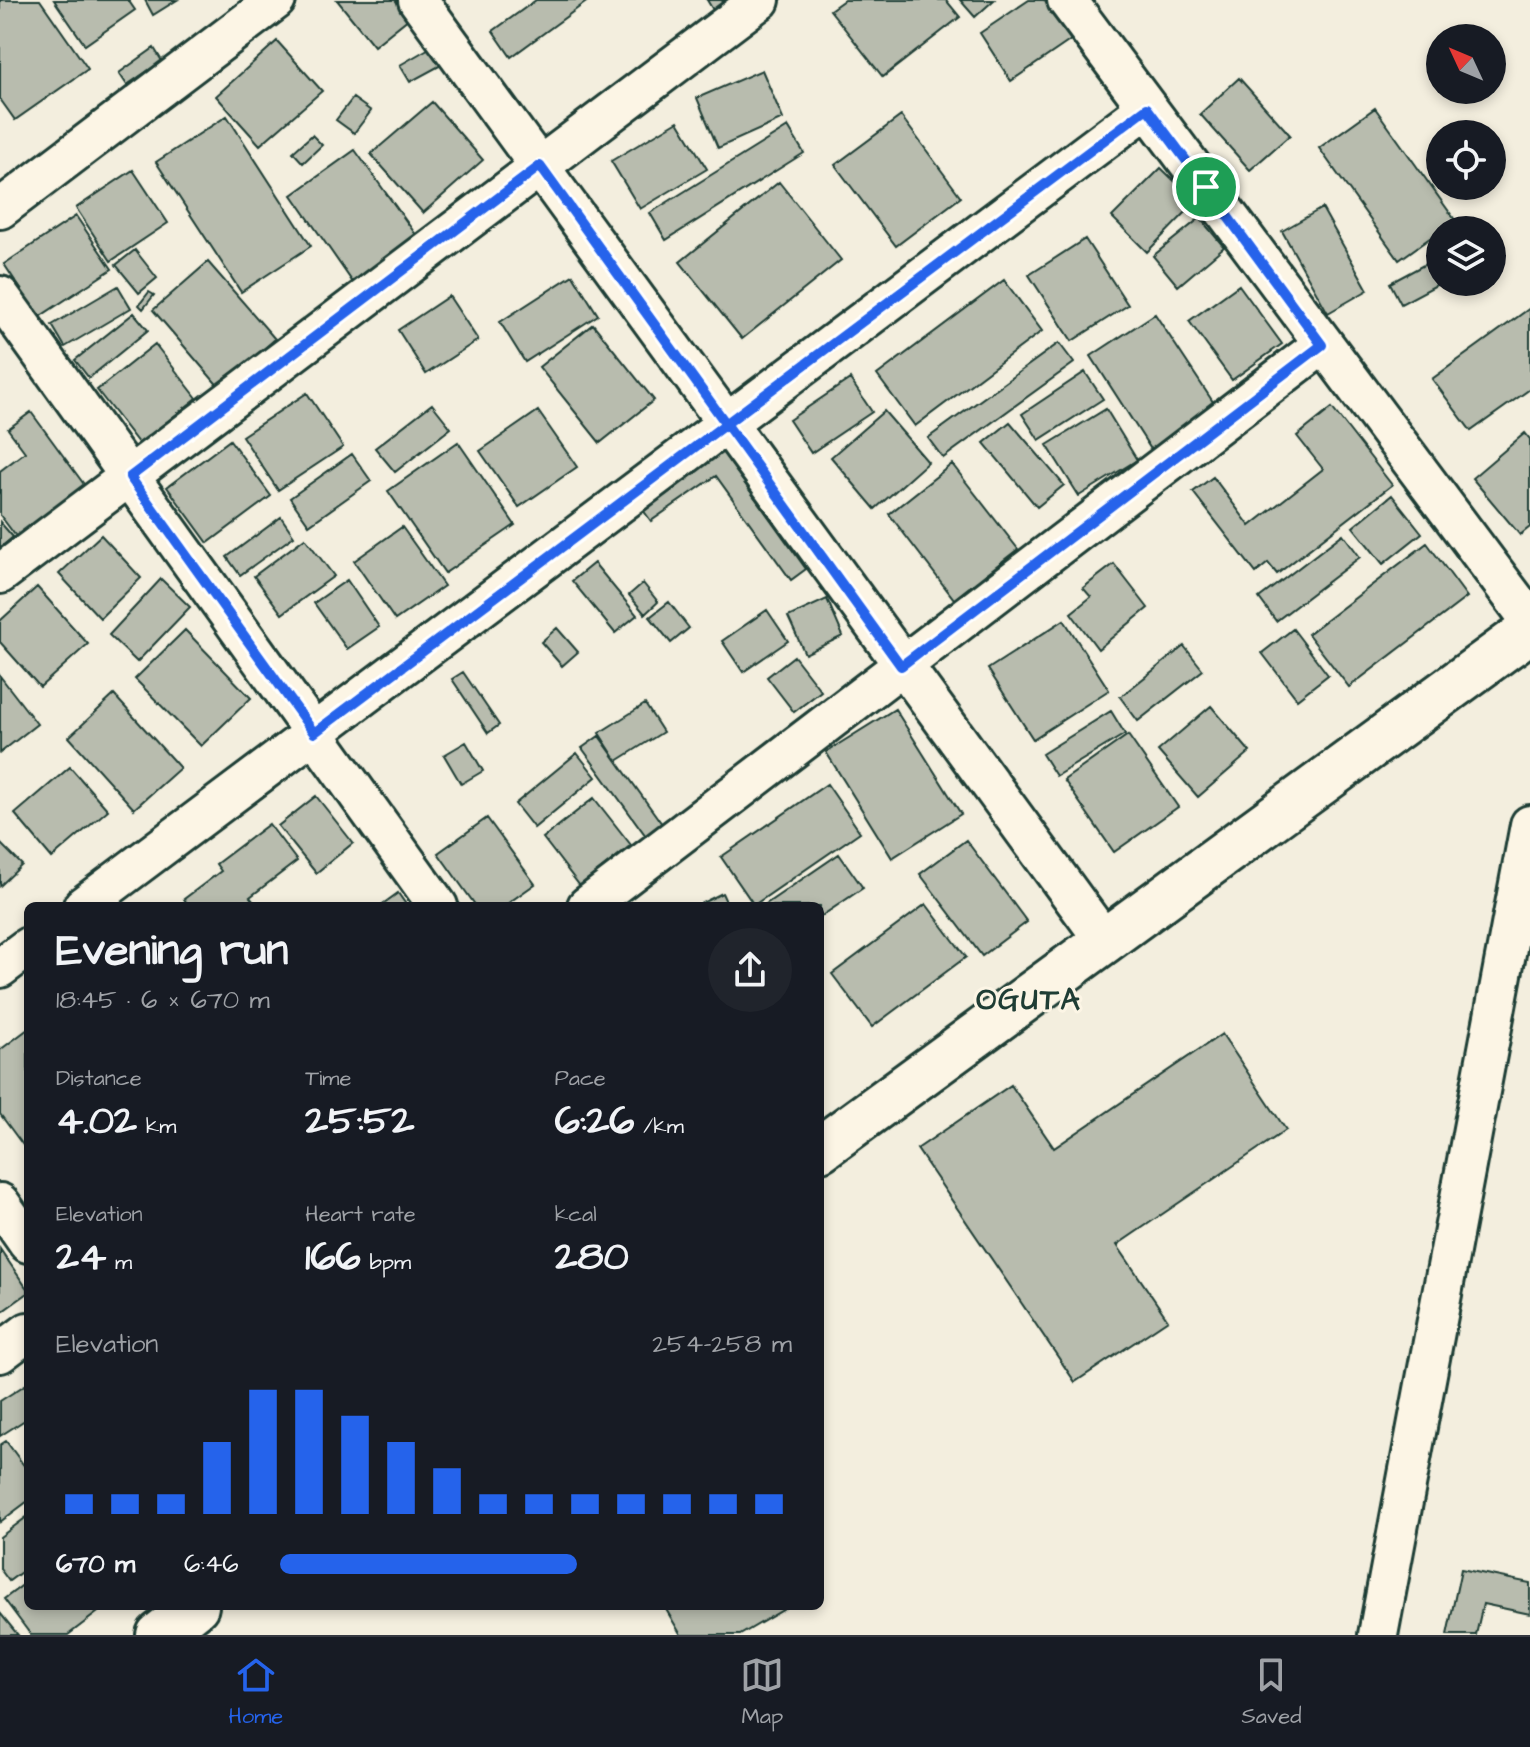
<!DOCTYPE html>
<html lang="en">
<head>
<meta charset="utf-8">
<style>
	:root { --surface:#171b24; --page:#20242c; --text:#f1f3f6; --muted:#9ea1a6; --line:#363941; --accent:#2563eb }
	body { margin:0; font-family:"Architects Daughter",sans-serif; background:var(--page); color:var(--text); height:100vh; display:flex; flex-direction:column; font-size:30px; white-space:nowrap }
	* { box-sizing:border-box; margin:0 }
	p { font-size:26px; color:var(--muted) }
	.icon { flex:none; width:44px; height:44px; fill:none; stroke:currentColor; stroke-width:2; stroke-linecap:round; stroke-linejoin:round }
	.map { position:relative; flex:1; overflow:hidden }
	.sheet { position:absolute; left:24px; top:902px; width:800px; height:708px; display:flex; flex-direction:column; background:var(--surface); border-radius:12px; box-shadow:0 4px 12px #0003 }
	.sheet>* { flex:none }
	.needle { width:52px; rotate:314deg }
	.buttons { position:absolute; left:1426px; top:24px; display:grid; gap:16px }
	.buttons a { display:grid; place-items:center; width:80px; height:80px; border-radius:50%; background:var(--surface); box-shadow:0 4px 12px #0003; font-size:40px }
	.pin { position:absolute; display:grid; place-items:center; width:68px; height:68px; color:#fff; margin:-34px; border:4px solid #fff; border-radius:50%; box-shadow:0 2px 8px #0007 }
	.round { display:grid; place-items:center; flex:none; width:84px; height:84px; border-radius:42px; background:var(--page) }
	.head { display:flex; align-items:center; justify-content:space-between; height:136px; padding:0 32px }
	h1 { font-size:44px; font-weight:700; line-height:60px }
	.figures { display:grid; grid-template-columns:repeat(3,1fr); gap:12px; height:136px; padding:8px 32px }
	.figures div { display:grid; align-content:center }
	.figures b { font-size:40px; font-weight:700 }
	.figures small { font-size:22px; font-weight:400 }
	.figures p { font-size:22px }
	.chart { height:224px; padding:16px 32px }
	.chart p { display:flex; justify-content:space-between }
	.chart svg { width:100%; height:144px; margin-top:8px; stroke:var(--accent); stroke-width:6 }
	ul { padding:0 32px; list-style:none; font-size:26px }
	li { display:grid; grid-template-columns:128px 96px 1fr; align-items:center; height:60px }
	li i { height:20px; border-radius:10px; background:var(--accent) }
	.menu { display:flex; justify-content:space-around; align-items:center; height:112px; border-top:2px solid var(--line); background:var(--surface); font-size:22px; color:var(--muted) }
	.menu a { display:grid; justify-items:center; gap:4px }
	.menu .current { color:var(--accent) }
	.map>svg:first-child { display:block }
</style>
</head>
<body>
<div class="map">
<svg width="1530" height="1635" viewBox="0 0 1530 1635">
	<rect width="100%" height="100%" fill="#f3eede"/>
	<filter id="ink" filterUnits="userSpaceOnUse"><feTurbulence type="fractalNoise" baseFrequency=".0125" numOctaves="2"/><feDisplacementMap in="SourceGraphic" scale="16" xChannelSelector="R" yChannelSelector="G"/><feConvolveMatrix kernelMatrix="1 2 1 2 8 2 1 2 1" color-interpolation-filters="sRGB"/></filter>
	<g filter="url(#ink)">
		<path fill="#b8bcae" stroke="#1f3d34" stroke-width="2" d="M0 0H40L88 69 15 120 0 99Z
			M54 0H128L135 10 85 45Z
			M145 0H177L153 15Z
			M337 0H395L409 18 374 46Z
			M536 0H589L511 57 493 31Z
			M707 0H729L730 1 713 10Z
			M844 0H946L960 17 883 77 830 10Z
			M960 0H994L975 17Z
			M1029 0H1044L1071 40 1011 81 980 33Z
			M277 41 322 91 260 145 216 96Z
			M433 46 443 64 410 82 400 65Z
			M154 48 162 61 127 85 119 73Z
			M762 70 783 119 718 148 697 98Z
			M1239 78 1290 135 1250 170 1200 114Z
			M353 98 371 111 354 133 336 120Z
			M432 102 483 160 423 213 371 154Z
			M1375 108 1455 220 1399 260 1319 148Z
			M227 116 311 246 241 292 156 162Z
			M901 116 961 197 896 246 835 165Z
			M678 121 707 169 640 209 611 161Z
			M788 127 804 153 666 240 650 213Z
			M312 135 322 145 303 163 293 152Z
			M355 150 419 239 354 284 292 195Z
			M1161 168 1196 202 1147 252 1112 217Z
			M133 170 168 223 111 261 76 208Z
			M779 182 841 260 742 339 680 262Z
			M1322 208 1368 290 1328 313 1282 231Z
			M76 216 112 269 39 317 4 264Z
			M1200 218 1224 247 1178 286 1153 256Z
			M1085 239 1128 305 1072 341 1029 275Z
			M135 250 157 278 139 293 116 265Z
			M1433 260 1442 282 1401 304 1390 283Z
			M208 262 275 339 220 388 153 310Z
			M573 275 598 315 525 362 500 322Z
			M1004 280 1042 331 915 426 877 375Z
			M1239 285 1282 344 1232 380 1189 321Z
			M118 286 131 308 65 347 52 325Z
			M149 292 154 295 143 309 139 305Z
			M449 296 478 340 426 374 398 330Z
			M1530 308V389L1471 431 1432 379Z
			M134 313 148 330 89 378 75 360Z
			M1155 314 1219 411 1154 454 1091 356Z
			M593 324 654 400 600 443 539 367Z
			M1059 343 1074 363 943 458 928 438Z
			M155 344 197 398 139 444 97 390Z
			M1085 372 1103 399 1039 440 1022 414Z
			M850 379 872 412 811 453 789 420Z
			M307 393 343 447 278 490 242 436Z
			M432 404 451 428 395 472 375 448Z
			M1332 408 1392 485 1277 574 1268 563 1256 573 1193 492 1213 477 1250 526 1323 469 1297 436Z
			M1106 409 1137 460 1079 496 1047 445Z
			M538 411 577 467 519 507 480 451Z
			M884 411 928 462 875 509 831 457Z
			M31 412 86 487 18 539 0 515V471L25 452 8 429Z
			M1010 422 1064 485 1037 507 984 443Z
			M1525 433 1530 439V527L1520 535 1472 478Z
			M230 440 271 496 208 543 167 487Z
			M458 442 515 525 445 573 388 491Z
			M718 446 806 569 791 580 716 476 651 521 638 503Z
			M352 454 371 481 309 525 290 498Z
			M952 464 1018 549 954 599 889 514Z
			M1392 495 1422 533 1383 564 1353 527Z
			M281 517 294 536 240 575 227 557Z
			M0 522 13 537 0 548Z
			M402 527 444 586 395 620 354 561Z
			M1343 534 1360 557 1276 621 1259 598Z
			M101 535 141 578 100 618 59 574Z
			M305 538 334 576 282 614 254 576Z
			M1427 543 1467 597 1349 687 1308 634Z
			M594 563 637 615 615 633 572 581Z
			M1114 564 1148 608 1098 649 1071 613 1091 597 1083 588Z
			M161 579 190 607 137 662 109 635Z
			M347 580 379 627 347 649 314 603Z
			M643 583 658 602 645 614 629 595Z
			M37 587 88 644 40 687 0 642V621Z
			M827 599 843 636 805 654 788 617Z
			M669 602 689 628 671 643 650 617Z
			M767 610 788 641 743 672 722 641Z
			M1064 620 1109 690 1033 739 988 669Z
			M557 628 578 652 562 666 541 642Z
			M1293 629 1328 675 1297 699 1262 653Z
			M185 630 251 698 201 746 135 679Z
			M1184 646 1203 670 1138 721 1120 697Z
			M794 656 821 691 794 712 767 677Z
			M463 672 499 725 488 733 452 679Z
			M0 676 37 724 0 753Z
			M114 695 180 768 134 809 69 737Z
			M645 704 663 732 617 761 599 733Z
			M1211 706 1250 752 1198 797 1158 751Z
			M895 709 961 814 892 858 826 752Z
			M1111 711 1125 734 1056 776 1042 754Z
			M1128 735 1178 807 1114 852 1064 780Z
			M599 736 662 824 646 836 582 748Z
			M466 742 483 771 461 784 444 755Z
			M577 753 596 777 534 828 515 804Z
			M70 767 108 810 52 858 15 814Z
			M827 784 860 832 754 905 721 857Z
			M316 796 353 843 316 873 278 826Z
			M594 798 631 845 580 886 543 838Z
			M487 818 535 884 504 906H476L438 853Z
			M269 824 297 861 250 897 257 906H189L184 899 221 871 216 864Z
			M966 840 1027 922 982 956 920 874Z
			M0 843 22 865 0 886Z
			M839 854 863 888 820 917V906H763Z
			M398 893 407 906H380Z
			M722 893 728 906H696Z
			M926 904 966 957 872 1027 832 974Z
			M28 1029V1152L0 1114V1050Z
			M1222 1034 1286 1130 1117 1245 1168 1320 1075 1382 917 1149 1011 1085 1054 1148Z
			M0 1249 28 1290V1293L0 1313Z
			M28 1383V1418L0 1436V1401Z
			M6 1441 28 1471V1501L0 1522V1445Z
			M28 1516V1567L9 1581 0 1569V1537Z
			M1461 1569 1530 1583V1614L1483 1604 1476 1635H1447Z
			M28 1581V1606H106L68 1635H31L4 1599Z
			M664 1606H785L786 1608 740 1635H681Z
			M0 1613 18 1635H0Z"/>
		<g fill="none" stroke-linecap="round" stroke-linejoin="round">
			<defs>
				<path id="street" d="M418 0 1106 943
					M1067 0 1530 620
					M0 209 276 0
					M0 296 438 906
					M0 574 760 0
					M83 906 1147 108
					M587 906 1322 345
					M0 968 28 947
					M0 1203 28 1243
					M0 1353 28 1332
					M1378 1635 1530 825"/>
				<path id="secondary" d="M820 1149 1530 630
					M159 1635 196 1606"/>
			</defs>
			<use href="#street" stroke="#1f3d34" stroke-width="44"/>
			<use href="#secondary" stroke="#1f3d34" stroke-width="50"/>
			<use href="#street" stroke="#fcf5e5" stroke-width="38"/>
			<use href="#secondary" stroke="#fcf5e5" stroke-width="44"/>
		</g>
	</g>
	<g fill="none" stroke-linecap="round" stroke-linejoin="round" filter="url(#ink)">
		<defs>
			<path id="route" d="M1206 187 1147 108 314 733 130 477 540 166 901 666 1322 345 1206 187"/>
		</defs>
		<use href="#route" stroke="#fff" stroke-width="16"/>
		<use href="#route" stroke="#2563eb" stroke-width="10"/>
	</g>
	<g text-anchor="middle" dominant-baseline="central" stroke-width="6" stroke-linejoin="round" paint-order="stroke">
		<g font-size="30" font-weight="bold" letter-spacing="2" fill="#1f3d34" stroke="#fcf5e5">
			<text x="1029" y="1000">OGUTA</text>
		</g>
	</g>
</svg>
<div class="buttons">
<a><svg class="needle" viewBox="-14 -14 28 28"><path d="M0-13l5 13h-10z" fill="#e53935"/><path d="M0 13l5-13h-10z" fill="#9ea1a6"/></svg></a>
<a><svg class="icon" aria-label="locate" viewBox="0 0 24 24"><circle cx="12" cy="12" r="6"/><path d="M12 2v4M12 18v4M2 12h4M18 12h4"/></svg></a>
<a><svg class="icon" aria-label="layers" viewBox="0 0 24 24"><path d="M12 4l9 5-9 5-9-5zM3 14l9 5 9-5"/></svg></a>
</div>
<div class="pin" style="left:1206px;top:187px;background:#1e9e55"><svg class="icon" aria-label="arrive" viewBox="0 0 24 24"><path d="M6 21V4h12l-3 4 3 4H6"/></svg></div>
<section class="sheet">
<div class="head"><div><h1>Evening run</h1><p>18:45 · 6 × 670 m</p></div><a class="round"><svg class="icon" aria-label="share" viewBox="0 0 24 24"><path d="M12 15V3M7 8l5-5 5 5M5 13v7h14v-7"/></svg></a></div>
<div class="figures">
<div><p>Distance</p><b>4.02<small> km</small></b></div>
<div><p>Time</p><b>25:52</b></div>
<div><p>Pace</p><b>6:26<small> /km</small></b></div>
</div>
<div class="figures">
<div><p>Elevation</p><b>24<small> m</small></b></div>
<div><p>Heart rate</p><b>166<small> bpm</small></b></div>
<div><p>kcal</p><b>280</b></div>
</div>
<div class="chart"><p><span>Elevation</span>254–258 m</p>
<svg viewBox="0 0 160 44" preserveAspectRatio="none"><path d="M5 44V38M15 44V38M25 44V38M35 44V22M45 44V6M55 44V6M65 44V14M75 44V22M85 44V30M95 44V38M105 44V38M115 44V38M125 44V38M135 44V38M145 44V38M155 44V38"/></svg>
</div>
<ul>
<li><b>670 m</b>6:46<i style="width:58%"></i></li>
</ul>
</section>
</div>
<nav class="menu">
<a class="current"><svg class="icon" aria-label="home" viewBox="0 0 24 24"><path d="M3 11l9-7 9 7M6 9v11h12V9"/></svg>Home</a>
<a><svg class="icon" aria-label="map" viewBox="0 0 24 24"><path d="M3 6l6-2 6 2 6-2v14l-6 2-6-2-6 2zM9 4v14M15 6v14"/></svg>Map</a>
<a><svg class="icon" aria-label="saved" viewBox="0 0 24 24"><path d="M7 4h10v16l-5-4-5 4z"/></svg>Saved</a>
</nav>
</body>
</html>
